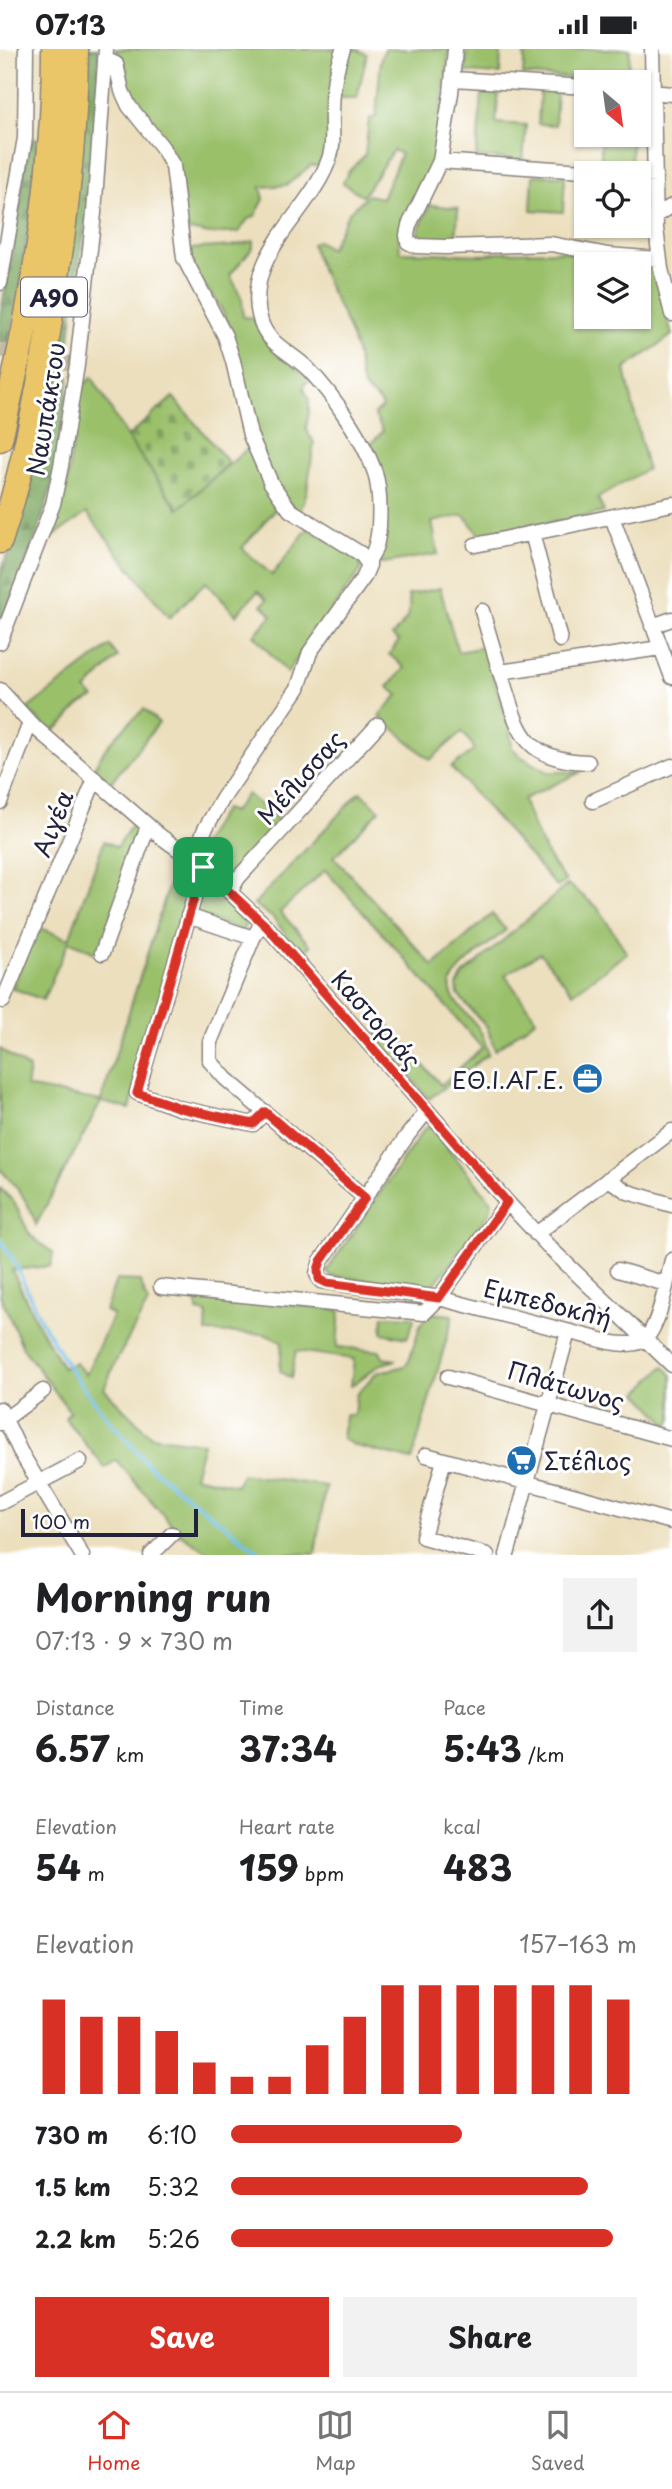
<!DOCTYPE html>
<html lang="en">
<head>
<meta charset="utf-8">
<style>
	:root { --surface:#fff; --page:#f2f2f2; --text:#202124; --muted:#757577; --line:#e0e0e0; --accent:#d93025 }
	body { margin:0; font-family:"Playpen Sans",sans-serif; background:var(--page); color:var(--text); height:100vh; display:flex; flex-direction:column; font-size:26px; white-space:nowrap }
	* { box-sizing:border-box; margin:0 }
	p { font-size:23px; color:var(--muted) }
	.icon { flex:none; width:38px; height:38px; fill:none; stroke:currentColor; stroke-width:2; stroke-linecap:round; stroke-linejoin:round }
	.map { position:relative; height:1506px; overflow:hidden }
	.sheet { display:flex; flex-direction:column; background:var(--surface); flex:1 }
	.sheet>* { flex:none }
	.needle { width:46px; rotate:151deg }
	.controls { position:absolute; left:574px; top:21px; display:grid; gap:14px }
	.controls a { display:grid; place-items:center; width:77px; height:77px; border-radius:0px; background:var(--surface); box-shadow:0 2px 5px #0004; font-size:35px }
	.scale { position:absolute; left:21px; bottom:18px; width:177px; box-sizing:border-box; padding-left:7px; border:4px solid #22223b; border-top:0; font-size:19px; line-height:24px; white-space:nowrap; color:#22223b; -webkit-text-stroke:5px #fff; paint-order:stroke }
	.pin { position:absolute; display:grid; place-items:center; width:60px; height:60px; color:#fff; margin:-30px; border-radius:14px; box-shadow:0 4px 10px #0006 }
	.round { display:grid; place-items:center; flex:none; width:74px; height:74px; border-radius:0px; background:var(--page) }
	.summary { display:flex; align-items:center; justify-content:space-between; height:119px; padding:0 35px }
	h1 { font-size:38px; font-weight:700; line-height:52px }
	.metrics { display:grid; grid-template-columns:repeat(3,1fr); gap:10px; height:119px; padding:7px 35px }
	.metrics div { display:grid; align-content:center }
	.metrics b { font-size:35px; font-weight:700 }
	.metrics small { font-size:19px; font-weight:400 }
	.metrics p { font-size:19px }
	.chart { height:196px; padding:14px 35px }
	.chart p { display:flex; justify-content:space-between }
	.chart svg { width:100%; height:126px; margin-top:7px; stroke:var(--accent); stroke-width:6 }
	.cta { display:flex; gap:14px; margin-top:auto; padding:14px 35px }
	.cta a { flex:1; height:80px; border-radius:0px; background:var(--accent); color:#fff; font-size:28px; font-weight:700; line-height:80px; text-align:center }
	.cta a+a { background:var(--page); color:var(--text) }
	ul { padding:0 35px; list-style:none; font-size:23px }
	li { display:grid; grid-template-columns:112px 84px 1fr; align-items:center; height:52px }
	li i { height:18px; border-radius:9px; background:var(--accent) }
	.status { display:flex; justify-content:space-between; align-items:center; height:49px; padding:0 35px; background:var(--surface); direction:ltr }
	.status svg { height:19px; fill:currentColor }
	.dock { display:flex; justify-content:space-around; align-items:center; height:98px; border-top:2px solid var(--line); background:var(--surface); font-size:19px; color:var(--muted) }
	.dock a { display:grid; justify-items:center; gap:4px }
	.dock .on { color:var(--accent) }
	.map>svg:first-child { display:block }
</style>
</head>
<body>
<div class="status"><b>07:13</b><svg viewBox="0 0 49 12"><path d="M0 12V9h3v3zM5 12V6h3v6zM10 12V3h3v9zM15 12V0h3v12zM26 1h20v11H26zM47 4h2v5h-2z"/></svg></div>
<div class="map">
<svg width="672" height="1506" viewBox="0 0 672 1506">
	<defs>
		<pattern id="forest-firs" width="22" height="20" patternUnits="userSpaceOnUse" patternTransform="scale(1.75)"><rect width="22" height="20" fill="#7ba65f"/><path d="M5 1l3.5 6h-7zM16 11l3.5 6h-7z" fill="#648750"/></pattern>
		<pattern id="cemetery-stones" width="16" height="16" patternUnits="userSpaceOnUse" patternTransform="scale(1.75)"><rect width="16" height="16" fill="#9ac06b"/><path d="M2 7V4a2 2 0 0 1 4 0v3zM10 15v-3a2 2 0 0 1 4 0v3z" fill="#7d9c59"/></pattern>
	</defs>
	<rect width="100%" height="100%" fill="#fff"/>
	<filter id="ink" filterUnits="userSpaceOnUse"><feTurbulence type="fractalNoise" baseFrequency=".0143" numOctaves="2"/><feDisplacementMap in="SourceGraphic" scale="14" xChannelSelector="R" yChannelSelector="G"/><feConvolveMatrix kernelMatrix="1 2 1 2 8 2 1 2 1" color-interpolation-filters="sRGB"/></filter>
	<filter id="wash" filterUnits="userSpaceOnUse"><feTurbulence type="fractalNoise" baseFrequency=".00686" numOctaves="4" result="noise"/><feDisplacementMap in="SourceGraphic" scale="28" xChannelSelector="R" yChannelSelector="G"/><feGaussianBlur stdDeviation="1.57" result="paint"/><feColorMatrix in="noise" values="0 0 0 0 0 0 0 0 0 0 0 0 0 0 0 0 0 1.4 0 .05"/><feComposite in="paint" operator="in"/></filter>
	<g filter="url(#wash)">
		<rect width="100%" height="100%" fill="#ecdfbd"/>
		<path fill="#9ac06b" stroke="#5e7153" stroke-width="2" fill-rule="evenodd" d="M115 0H356L367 5 357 49H328C329 73 334 96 319 116H311L287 136 261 138 264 150 255 167 248 170 239 183 210 185 189 181 186 189 189 200 232 197 253 192V198L230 226 242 250 243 268 254 269 265 291 277 306 291 314 312 331 305 334 304 340 309 350V362L306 380 314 394 307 442 300 463C253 436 248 330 231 282 227 272 223 262 217 253 208 238 193 227 187 209 179 181 184 152 179 124 171 89 134 71 124 33 132 21 122 11 115 0Z
			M385 0H449L445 36 432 114 404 171 399 188 400 201 402 203 485 206 498 203 564 202 596 211 653 216 672 286 625 320 647 420 598 449 604 463 481 488 464 466 432 473 438 505 378 515C385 485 382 425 370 396L383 382 374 365 383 357C376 346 373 348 367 342 359 333 360 317 357 306 348 267 322 234 312 195L317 192 330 200 349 163 368 146 382 149 401 105 393 101 363 147 343 134 348 123 365 106 369 70 376 68 381 9ZM586 215H639V268H586Z
			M467 0H501L500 25 466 23Z
			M525 0H630L628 32 523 26Z
			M483 36 499 38 496 74 526 76 523 111 476 108Z
			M540 40H557L555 76 538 75Z
			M601 86H632L631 119H601Z
			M533 126 565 127 563 163 531 161Z
			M430 156 458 159 456 192 420 189 418 182Z
			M92 328 127 388 178 460 248 399 278 457 242 499 272 526 308 479 359 509 361 521 287 624 254 586 272 566 262 556 267 550 258 542 236 566 206 533 169 569 87 464 52 488 50 484 67 434 81 338Z
			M440 539 458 603 484 598 510 680 512 699 522 708 547 723H581L523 750C533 780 545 808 566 832L557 838 451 718 473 702V697L462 683 430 711 379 667 398 646 388 638 405 619 389 605 399 592 392 587C405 573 413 566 408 546Z
			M110 597 118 608 86 641 94 649C68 658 73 672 51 683L27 660Z
			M144 660 159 674 108 737 93 723C101 698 125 678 144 660Z
			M360 743 380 761 334 808 433 917 492 865 506 881C493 892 456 918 451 934 449 942 453 949 458 955 476 977 481 975 488 1005L429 1050 375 987 388 976 441 1036 482 999 407 912 325 821 280 863 311 897 301 905 273 869 254 855Z
			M247 745 282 774 230 835 202 806 203 793 224 760 233 763Z
			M135 771 143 780 99 906 69 892 43 951 12 939 37 878 69 890 104 792 117 798Z
			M178 807 197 824 140 1018 130 1060 101 1053 36 1176C29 1152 17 1138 0 1120V1000L29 1020 26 1038 101 1052Z
			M205 828 247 869 243 882 192 864Z
			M568 835 597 858 627 904 573 944 540 904 505 926 536 970 495 1001 487 978 458 946 457 936 463 926Z
			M429 1077 492 1153 490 1163 432 1238 330 1227 327 1222 334 1211 424 1080Z
			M0 1139 14 1153 30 1186 53 1204 51 1217 12 1221 38 1276 63 1319 75 1314 86 1325 113 1266 105 1262 116 1231 140 1232 148 1254 115 1314 104 1340 151 1387 203 1394 194 1427 236 1436 242 1425 326 1437 315 1505H211L180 1485 116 1411 105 1419 65 1369 70 1363 23 1299 0 1246Z
			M197 1244 340 1261 337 1298 380 1302 383 1309 396 1311 379 1316 351 1337 354 1310 296 1302 291 1329 280 1322 282 1293 264 1285 206 1283 207 1264 197 1262Z
			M429 1264 452 1266V1271L412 1411 356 1397 342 1390 345 1366H354L356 1346 376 1324 405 1317 409 1312 420 1277Z
			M383 1267 412 1268 414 1271 407 1289 382 1284Z
			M664 1317 672 1326V1371L668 1376 638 1344Z"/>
		<path fill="url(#forest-firs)" stroke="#4e644d" stroke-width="2" d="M87 0H98L99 65 89 158 77 226 66 324 69 329 54 429 39 479 0 580V527L14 485Z
			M35 89 39 91 21 236 8 296 0 294V265L9 224 28 99Z"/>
		<path fill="url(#cemetery-stones)" stroke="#5e7153" stroke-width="2" d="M173 348 229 414 179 460 127 388Z"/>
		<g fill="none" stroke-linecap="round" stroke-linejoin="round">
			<path stroke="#73c2ee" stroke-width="3.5" d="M0 1190 16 1216 41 1272 69 1319 107 1369 150 1418 263 1506"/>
		</g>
	</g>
	<g filter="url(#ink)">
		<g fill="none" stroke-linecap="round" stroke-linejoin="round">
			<path stroke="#c4b9a3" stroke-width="14" stroke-dasharray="14 7" stroke-linecap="butt" d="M0 301 77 316"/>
			<defs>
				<path id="minor" d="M343 0C335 21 332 41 332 63 331 79 335 95 329 110 311 164 240 207 261 273 269 297 293 304 309 321 333 346 364 391 375 424 380 441 380 460 379 477 378 491 376 501 369 512
					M455 0 451 44 440 112 409 176 407 186 408 193 416 197 445 198 551 195 608 206 659 210
					M652 0 656 179 661 220 672 265
					M105 10 116 15 122 42 129 57 162 98 173 117 184 209 225 287 233 312 250 386 271 434 290 461 361 505 369 516 364 528 310 603 298 639 223 749 205 780 193 809
					M453 30 586 38
					M639 42 672 45
					M440 112 613 124
					M639 126 655 127
					M656 166 672 157
					M0 234 25 89 26 0
					M612 468 672 628
					M532 484 560 591
					M475 496 672 455
					M482 562 500 623
					M652 577 672 570
					M0 593 53 455 61 417 77 316 94 164 106 0
					M0 641 30 674 160 787 203 818 267 878 507 1153 550 1199 672 1316
					M588 713C519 711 518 678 500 623L660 599
					M593 752 672 717
					M0 753 30 674
					M203 818 137 1044 179 1059 253 1075 265 1063
					M230 843 238 829 378 676
					M188 867 253 889
					M262 874 253 889 210 993V1012L226 1030 365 1149
					M102 904 148 777
					M3 952 95 730
					M427 1062 407 1087 321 1212 317 1225 321 1232 439 1249 609 1293C619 1295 632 1297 642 1292 659 1283 667 1230 672 1211
					M608 1130 628 1143 672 1156
					M536 1185 672 1082
					M618 1221 666 1235
					M161 1238 424 1264 439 1249 507 1153
					M448 1328 672 1390
					M0 1360 20 1402 82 1506
					M0 1374 43 1342
					M426 1406 672 1473
					M444 1411 423 1488 487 1506
					M0 1454 80 1412
					M151 1506 172 1485
					M507 1506 568 1283"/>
				<path id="motorway" d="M0 390C31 262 54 132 54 0
					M0 492C25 416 40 337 52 259 66 173 75 87 76 0"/>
			</defs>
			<use href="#minor" stroke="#87807c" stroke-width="17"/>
			<use href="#motorway" stroke="#87807c" stroke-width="27"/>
			<use href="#minor" stroke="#fff" stroke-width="14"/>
			<use href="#motorway" stroke="#ebc669" stroke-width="24"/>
		</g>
	</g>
	<g fill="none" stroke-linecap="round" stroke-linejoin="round" filter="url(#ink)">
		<defs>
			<path id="route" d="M203 818 267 878 507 1153 439 1249 327 1234 319 1230 318 1221 321 1212 365 1149 265 1063 253 1075 180 1059 137 1044Z"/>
		</defs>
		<use href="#route" stroke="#fff" stroke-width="14"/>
		<use href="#route" stroke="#d93025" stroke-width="9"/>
	</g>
	<defs>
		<symbol id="office-disc" viewBox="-11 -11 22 22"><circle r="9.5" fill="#1f6fb2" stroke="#fff"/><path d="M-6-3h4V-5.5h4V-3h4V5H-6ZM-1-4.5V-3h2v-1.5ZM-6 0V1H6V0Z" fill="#fff"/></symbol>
		<symbol id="supermarket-disc" viewBox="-11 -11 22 22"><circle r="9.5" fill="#1f6fb2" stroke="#fff"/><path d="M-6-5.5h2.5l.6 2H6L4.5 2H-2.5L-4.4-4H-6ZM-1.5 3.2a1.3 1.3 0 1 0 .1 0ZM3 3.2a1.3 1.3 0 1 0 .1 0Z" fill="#fff"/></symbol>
	</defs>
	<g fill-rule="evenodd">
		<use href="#office-disc" x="570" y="1012" width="35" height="35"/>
		<use href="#supermarket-disc" x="504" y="1394" width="35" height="35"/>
	</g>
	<g text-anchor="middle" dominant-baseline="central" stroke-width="6" stroke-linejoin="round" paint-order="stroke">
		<rect fill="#fff" stroke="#646476" stroke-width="2" x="21" y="228.5" width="66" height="39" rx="5"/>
		<g font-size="23" font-weight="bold" fill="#22223b">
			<text x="54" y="248">Α90</text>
		</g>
		<g font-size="24" fill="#22223b" stroke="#fff">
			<text transform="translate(45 360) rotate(-81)">Ναυπάκτου</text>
			<text transform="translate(300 728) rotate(-48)">Μέλισσας</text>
			<text transform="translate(52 774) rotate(-68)">Αιγέα</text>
			<text transform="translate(377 970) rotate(49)">Καστοριάς</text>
			<text transform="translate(548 1253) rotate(14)">Εμπεδοκλή</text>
			<text transform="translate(566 1336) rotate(16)">Πλάτωνος</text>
		</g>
		<g font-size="24" fill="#22223b" stroke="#fff" text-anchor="end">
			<text x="564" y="1030">ΕΘ.Ι.ΑΓ.Ε.</text>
			<text x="544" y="1411" text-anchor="start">Στέλιος</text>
		</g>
	</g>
</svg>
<div class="controls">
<a><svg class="needle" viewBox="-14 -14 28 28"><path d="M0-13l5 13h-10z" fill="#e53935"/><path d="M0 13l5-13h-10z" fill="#757577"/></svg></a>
<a><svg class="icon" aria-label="locate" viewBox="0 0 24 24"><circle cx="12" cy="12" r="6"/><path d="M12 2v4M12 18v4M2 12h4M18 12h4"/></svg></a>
<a><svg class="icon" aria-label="layers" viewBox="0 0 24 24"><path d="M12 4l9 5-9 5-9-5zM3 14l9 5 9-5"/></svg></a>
</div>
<div class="scale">100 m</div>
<div class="pin" style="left:203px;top:818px;background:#1e9e55"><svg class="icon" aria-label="arrive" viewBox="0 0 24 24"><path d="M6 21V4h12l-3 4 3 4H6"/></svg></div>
</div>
<section class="sheet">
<div class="summary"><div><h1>Morning run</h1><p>07:13 · 9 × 730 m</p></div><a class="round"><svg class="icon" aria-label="share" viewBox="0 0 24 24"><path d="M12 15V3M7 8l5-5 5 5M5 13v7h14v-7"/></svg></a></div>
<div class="metrics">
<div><p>Distance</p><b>6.57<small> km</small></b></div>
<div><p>Time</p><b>37:34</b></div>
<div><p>Pace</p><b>5:43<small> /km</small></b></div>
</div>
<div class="metrics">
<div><p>Elevation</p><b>54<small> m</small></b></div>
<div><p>Heart rate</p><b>159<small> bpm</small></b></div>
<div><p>kcal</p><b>483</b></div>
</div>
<div class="chart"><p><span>Elevation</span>157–163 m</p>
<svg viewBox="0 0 160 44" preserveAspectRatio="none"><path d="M5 44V11M15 44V17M25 44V17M35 44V22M45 44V33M55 44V38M65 44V38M75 44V27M85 44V17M95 44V6M105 44V6M115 44V6M125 44V6M135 44V6M145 44V6M155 44V11"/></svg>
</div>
<ul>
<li><b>730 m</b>6:10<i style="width:57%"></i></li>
<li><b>1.5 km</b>5:32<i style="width:88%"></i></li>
<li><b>2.2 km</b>5:26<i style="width:94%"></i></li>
</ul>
<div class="cta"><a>Save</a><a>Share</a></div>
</section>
<nav class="dock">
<a class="on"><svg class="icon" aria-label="home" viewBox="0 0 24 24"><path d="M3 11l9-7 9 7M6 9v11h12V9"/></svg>Home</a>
<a><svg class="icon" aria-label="map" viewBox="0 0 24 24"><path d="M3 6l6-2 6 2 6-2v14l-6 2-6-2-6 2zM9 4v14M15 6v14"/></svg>Map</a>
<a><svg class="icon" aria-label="saved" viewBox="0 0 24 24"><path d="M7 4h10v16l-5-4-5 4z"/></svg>Saved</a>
</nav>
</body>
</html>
